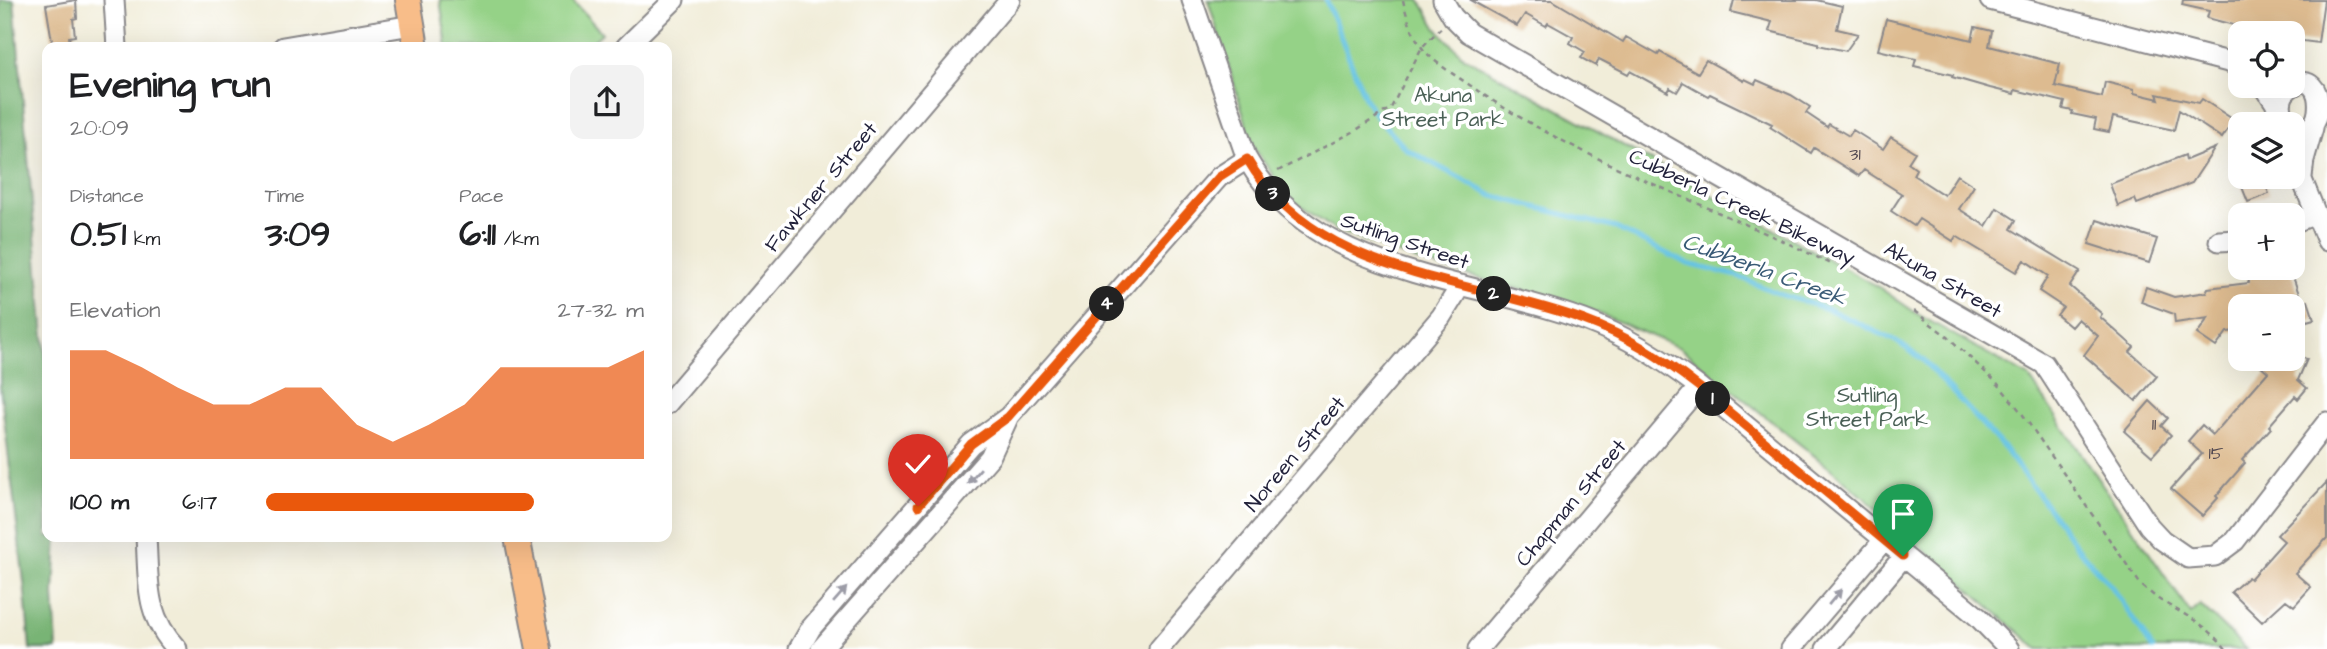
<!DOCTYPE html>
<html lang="en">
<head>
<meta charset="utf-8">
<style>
	:root { --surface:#fff; --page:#f2f2f2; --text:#202124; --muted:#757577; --accent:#ea580c }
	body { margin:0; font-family:"Architects Daughter",sans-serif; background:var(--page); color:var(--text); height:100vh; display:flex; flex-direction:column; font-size:26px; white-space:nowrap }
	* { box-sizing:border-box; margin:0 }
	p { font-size:23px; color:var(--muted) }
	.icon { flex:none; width:38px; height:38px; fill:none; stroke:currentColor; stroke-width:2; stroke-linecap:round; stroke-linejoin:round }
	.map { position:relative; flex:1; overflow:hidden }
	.side { position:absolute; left:42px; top:42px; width:630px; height:500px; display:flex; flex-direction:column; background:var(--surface); border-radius:14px; box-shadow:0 7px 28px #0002 }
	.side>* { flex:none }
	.fabs { position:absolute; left:2228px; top:21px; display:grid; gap:14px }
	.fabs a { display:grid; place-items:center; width:77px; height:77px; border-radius:14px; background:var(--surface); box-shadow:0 7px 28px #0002; font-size:35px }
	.pin { position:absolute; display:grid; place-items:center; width:60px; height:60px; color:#fff; margin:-72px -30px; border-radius:50% 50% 50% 0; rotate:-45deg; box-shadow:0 0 7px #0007 }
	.pin .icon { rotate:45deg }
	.km { position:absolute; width:35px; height:35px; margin:-18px; border-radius:50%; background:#222; color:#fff; font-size:19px; line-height:35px; text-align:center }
	.round { display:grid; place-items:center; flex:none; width:74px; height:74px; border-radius:14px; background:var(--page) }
	.headline { display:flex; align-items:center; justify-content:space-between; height:119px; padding:0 28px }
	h1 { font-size:38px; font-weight:700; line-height:52px }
	.metrics { display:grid; grid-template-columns:repeat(3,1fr); gap:10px; height:119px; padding:7px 28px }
	.metrics div { display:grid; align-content:center }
	.metrics b { font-size:35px; font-weight:700 }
	.metrics small { font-size:19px; font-weight:400 }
	.metrics p { font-size:19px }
	.chart { height:196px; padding:14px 28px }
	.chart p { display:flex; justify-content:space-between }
	.chart svg { width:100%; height:126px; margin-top:7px; fill:var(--accent); opacity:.7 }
	ul { padding:0 28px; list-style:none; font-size:23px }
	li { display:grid; grid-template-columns:112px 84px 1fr; align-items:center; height:52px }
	li i { height:18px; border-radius:9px; background:var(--accent) }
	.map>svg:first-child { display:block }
</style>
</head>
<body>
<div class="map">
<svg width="2327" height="649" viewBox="0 0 2327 649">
	<rect width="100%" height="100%" fill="#fff"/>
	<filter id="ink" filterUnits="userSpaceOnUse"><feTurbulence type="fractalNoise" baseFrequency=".0143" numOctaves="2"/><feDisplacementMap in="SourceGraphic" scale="14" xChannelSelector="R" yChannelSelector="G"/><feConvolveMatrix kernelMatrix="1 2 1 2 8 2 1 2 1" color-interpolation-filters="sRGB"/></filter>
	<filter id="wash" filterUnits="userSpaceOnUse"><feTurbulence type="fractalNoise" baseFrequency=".00686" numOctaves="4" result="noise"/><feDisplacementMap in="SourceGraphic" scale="28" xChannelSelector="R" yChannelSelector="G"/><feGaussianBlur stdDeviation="1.57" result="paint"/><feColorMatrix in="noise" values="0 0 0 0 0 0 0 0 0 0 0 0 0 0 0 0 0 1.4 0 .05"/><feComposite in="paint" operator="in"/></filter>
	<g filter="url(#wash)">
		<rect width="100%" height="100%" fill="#f1edd9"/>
		<path fill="#95d287" stroke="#5c7a61" stroke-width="2" d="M440 0H572L602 33 587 47H447Z
			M1208 0H1420L1437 29 1464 57 1880 288 1919 315 2029 377 2191 614 2200 605 2246 649H2038L1837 474 1680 348 1584 307 1423 263 1335 230 1289 198 1254 148Z"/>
		<path fill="#78b474" stroke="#4d6b58" stroke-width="2" d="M0 0H14L47 370V537H57L54 594 57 649H30L24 582 0 386Z"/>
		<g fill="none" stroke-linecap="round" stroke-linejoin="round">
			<path stroke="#65c3e3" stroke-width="5" d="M1326 0 1366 100 1376 116 1406 149 1493 196 1616 228 1688 264 1737 276 1782 295 1828 309 1896 341 1923 360 2004 448 2077 547 2114 590 2153 649"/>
		</g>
		<g id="blocks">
			<path fill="#ddbb90" d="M76 0 77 18 73 19 75 36 69 37 71 47H53L46 5Z
				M1470 0H1552L1623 42 1626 37 1658 55 1660 52 1698 73 1706 60 1744 81 1745 79 1755 84 1757 80 1791 95 1810 107 1806 113 1827 127 1829 124 1849 136 1853 130 1883 149 1891 137 1915 152 1908 163 1916 169 1913 175 1944 195 1957 175 1974 186 1959 209 1986 226 1997 208 2016 220 2011 229 2080 271 2070 286 2102 314 2100 317 2134 347 2130 352 2157 376 2136 401 2084 355 2098 336 2078 319 2071 327 2057 315 2063 307 2039 291 2048 276 2024 260 2016 272 1956 236 1953 241 1919 219 1914 226 1891 211 1902 194 1864 170 1859 176 1814 148 1811 153 1770 127 1772 124 1710 94 1708 96 1683 82 1677 92 1670 88 1668 92 1630 71 1628 74 1599 59 1596 66 1581 58 1585 52 1570 43 1573 37 1548 23 1546 26 1525 14 1517 26Z
				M1734 0H1816L1842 6 1837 29 1858 34 1846 51 1818 45V43L1769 31 1772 22 1731 12Z
				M2183 0H2324L2318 43 2295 40 2296 33H2264L2207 18 2209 11 2182 5Z
				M1886 19 1972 40 1975 27 1992 31 1989 46 2060 64 2055 86 2102 97 2105 82 2134 89V93L2159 99 2157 94 2199 103 2202 99 2234 120 2222 138 2179 110 2174 130 2113 117 2109 132 2094 129 2096 119 2072 114 2073 111 2063 109 2065 102 2015 90 2014 94 1990 88 1952 77 1953 75 1914 66 1916 59 1878 50Z
				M2215 148 2192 183 2137 204 2135 199 2118 206 2110 184 2185 155 2186 160Z
				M2238 177H2263L2269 194 2248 202Z
				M2097 220 2157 239 2149 263 2089 244Z
				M2262 268H2290L2302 303 2308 301 2314 319 2292 325V306H2240V324H2236L2237 331 2227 332 2216 347 2197 334 2208 318 2175 323 2174 314 2141 302 2146 287 2174 297 2206 292 2208 288 2249 283 2248 277 2263 272Z
				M2292 354 2307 359 2298 380 2307 388 2298 399 2295 396 2269 426 2271 428 2242 460 2245 463 2216 496 2218 498 2202 516 2171 489 2202 454 2188 441 2202 425 2213 435 2268 372 2253 359H2292Z
				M2150 401 2168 418 2161 426 2171 435 2152 456 2124 431Z
				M2327 482V538L2295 573 2311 587 2294 606 2286 600 2262 622 2231 592 2248 577 2250 579 2284 541 2277 535Z"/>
		</g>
	</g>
	<g filter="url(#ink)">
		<use href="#blocks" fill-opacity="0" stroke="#8a888a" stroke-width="2"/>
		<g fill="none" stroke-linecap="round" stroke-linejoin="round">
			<defs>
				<path id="minor" d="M114 0 117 47
					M1192 0 1247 159C1315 277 1470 277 1584 320 1627 336 1662 359 1699 387L1978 617 2009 649
					M1443 0 1453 17 1469 33 2044 364 2149 526 2162 540 2188 558 2215 556 2235 541 2327 422
					M1990 0 2240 65
					M283 47 412 25
					M626 47 674 0
					M2264 86 2281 112
					M2289 124C2279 113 2277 95 2293 86 2327 65 2327 146 2292 127
					M2292 155 2327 241
					M2302 177 2304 160 2313 128
					M2292 223 2316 214
					M2219 241 2240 240
					M667 404 1010 0
					M146 537C149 581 144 614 177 649
					M799 649 811 628 971 444 1008 417 1219 177 1247 159
					M821 649 990 457 1008 418
					M1159 649 1441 317 1461 285
					M1478 649 1699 387
					M1791 649 1884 540
					M1826 649 1904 556"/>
				<path id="major" d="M408 0 416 47
					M517 537 539 649"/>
			</defs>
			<use href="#minor" stroke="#8a888a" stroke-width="23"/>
			<use href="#major" stroke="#8a888a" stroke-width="28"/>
			<path stroke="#8a888a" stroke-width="2.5" stroke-dasharray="5 5" stroke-linecap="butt" d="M1403 0C1407 18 1412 34 1423 49 1437 66 1461 78 1478 91 1588 165 1715 206 1833 265
				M1278 171 1353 132 1391 108 1422 47 1441 28
				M1914 311 1948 337 1998 384 2021 412 2141 585C2148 590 2155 598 2163 602 2187 616 2209 626 2226 649"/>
			<use href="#minor" stroke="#fff" stroke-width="19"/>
			<use href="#major" stroke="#f8bd89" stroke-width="24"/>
		</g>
		<defs><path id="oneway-solid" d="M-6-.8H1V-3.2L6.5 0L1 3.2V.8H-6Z" transform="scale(1.75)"/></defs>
		<g fill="#9c9ca7">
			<use href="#oneway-solid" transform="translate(974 476) rotate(131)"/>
			<use href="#oneway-solid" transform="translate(840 595) rotate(-49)"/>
			<use href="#oneway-solid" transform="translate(1835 597) rotate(-50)"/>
		</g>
	</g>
	<g fill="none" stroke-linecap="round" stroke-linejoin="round" filter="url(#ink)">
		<defs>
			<path id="route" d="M918 506 971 444 1008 417 1219 177 1247 159C1316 277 1469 277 1584 320 1628 336 1662 358 1699 387L1903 556"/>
		</defs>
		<use href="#route" stroke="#fff" stroke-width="14"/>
		<use href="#route" stroke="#ea580c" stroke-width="9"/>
	</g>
	<g text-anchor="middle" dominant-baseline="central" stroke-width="7" stroke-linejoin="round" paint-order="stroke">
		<g font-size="18" fill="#514850">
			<text x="1855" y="154">31</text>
			<text x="2154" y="424">11</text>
			<text x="2216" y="453">15</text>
		</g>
		<g font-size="21" fill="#4a6056" stroke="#fff">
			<text x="1443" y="95">Akuna<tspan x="1443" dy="24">Street Park</tspan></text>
			<text x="1867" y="395">Sutling<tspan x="1867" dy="24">Street Park</tspan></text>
		</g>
		<g font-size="21" fill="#22223b" stroke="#fff">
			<text transform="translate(821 187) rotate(-50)">Fawkner Street</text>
			<text transform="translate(1742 207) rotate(25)">Cubberla Creek Bikeway</text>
			<text transform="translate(1405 241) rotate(19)">Sutling Street</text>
			<text transform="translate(1943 280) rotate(30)">Akuna Street</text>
			<text transform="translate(1295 454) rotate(-50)">Noreen Street</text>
			<text transform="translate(1571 503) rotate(-50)">Chapman Street</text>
		</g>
		<g font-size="23" font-style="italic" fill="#395a76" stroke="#fff">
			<text transform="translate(1764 270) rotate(20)">Cubberla Creek</text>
		</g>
	</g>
</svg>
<div class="fabs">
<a><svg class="icon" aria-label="locate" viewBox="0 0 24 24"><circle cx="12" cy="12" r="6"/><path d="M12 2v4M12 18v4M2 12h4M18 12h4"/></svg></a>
<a><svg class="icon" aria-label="layers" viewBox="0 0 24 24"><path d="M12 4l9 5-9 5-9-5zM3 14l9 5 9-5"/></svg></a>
<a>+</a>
<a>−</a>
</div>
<div class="pin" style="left:1903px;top:556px;background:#1e9e55"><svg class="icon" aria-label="arrive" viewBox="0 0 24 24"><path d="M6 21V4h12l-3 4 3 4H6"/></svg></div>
<div class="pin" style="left:918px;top:506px;background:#d93025"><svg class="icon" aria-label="check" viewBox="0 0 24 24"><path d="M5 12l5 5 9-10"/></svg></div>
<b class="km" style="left:1713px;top:399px">1</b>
<b class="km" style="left:1494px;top:294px">2</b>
<b class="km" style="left:1273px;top:194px">3</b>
<b class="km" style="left:1107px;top:304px">4</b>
<section class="side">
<div class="headline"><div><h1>Evening run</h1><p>20:09</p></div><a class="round"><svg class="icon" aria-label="share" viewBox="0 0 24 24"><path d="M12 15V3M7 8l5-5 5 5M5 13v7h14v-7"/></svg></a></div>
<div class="metrics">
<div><p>Distance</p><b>0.51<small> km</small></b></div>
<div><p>Time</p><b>3:09</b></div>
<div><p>Pace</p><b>6:11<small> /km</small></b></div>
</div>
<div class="chart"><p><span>Elevation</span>27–32 m</p>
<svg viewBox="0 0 160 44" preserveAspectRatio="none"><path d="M0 44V6L10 6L20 12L30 19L40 25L50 25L60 19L70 19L80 32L90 38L100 32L110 25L120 12L130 12L140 12L150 12L160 6V44z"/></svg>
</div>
<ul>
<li><b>100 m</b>6:17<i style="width:71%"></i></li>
</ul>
</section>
</div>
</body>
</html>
